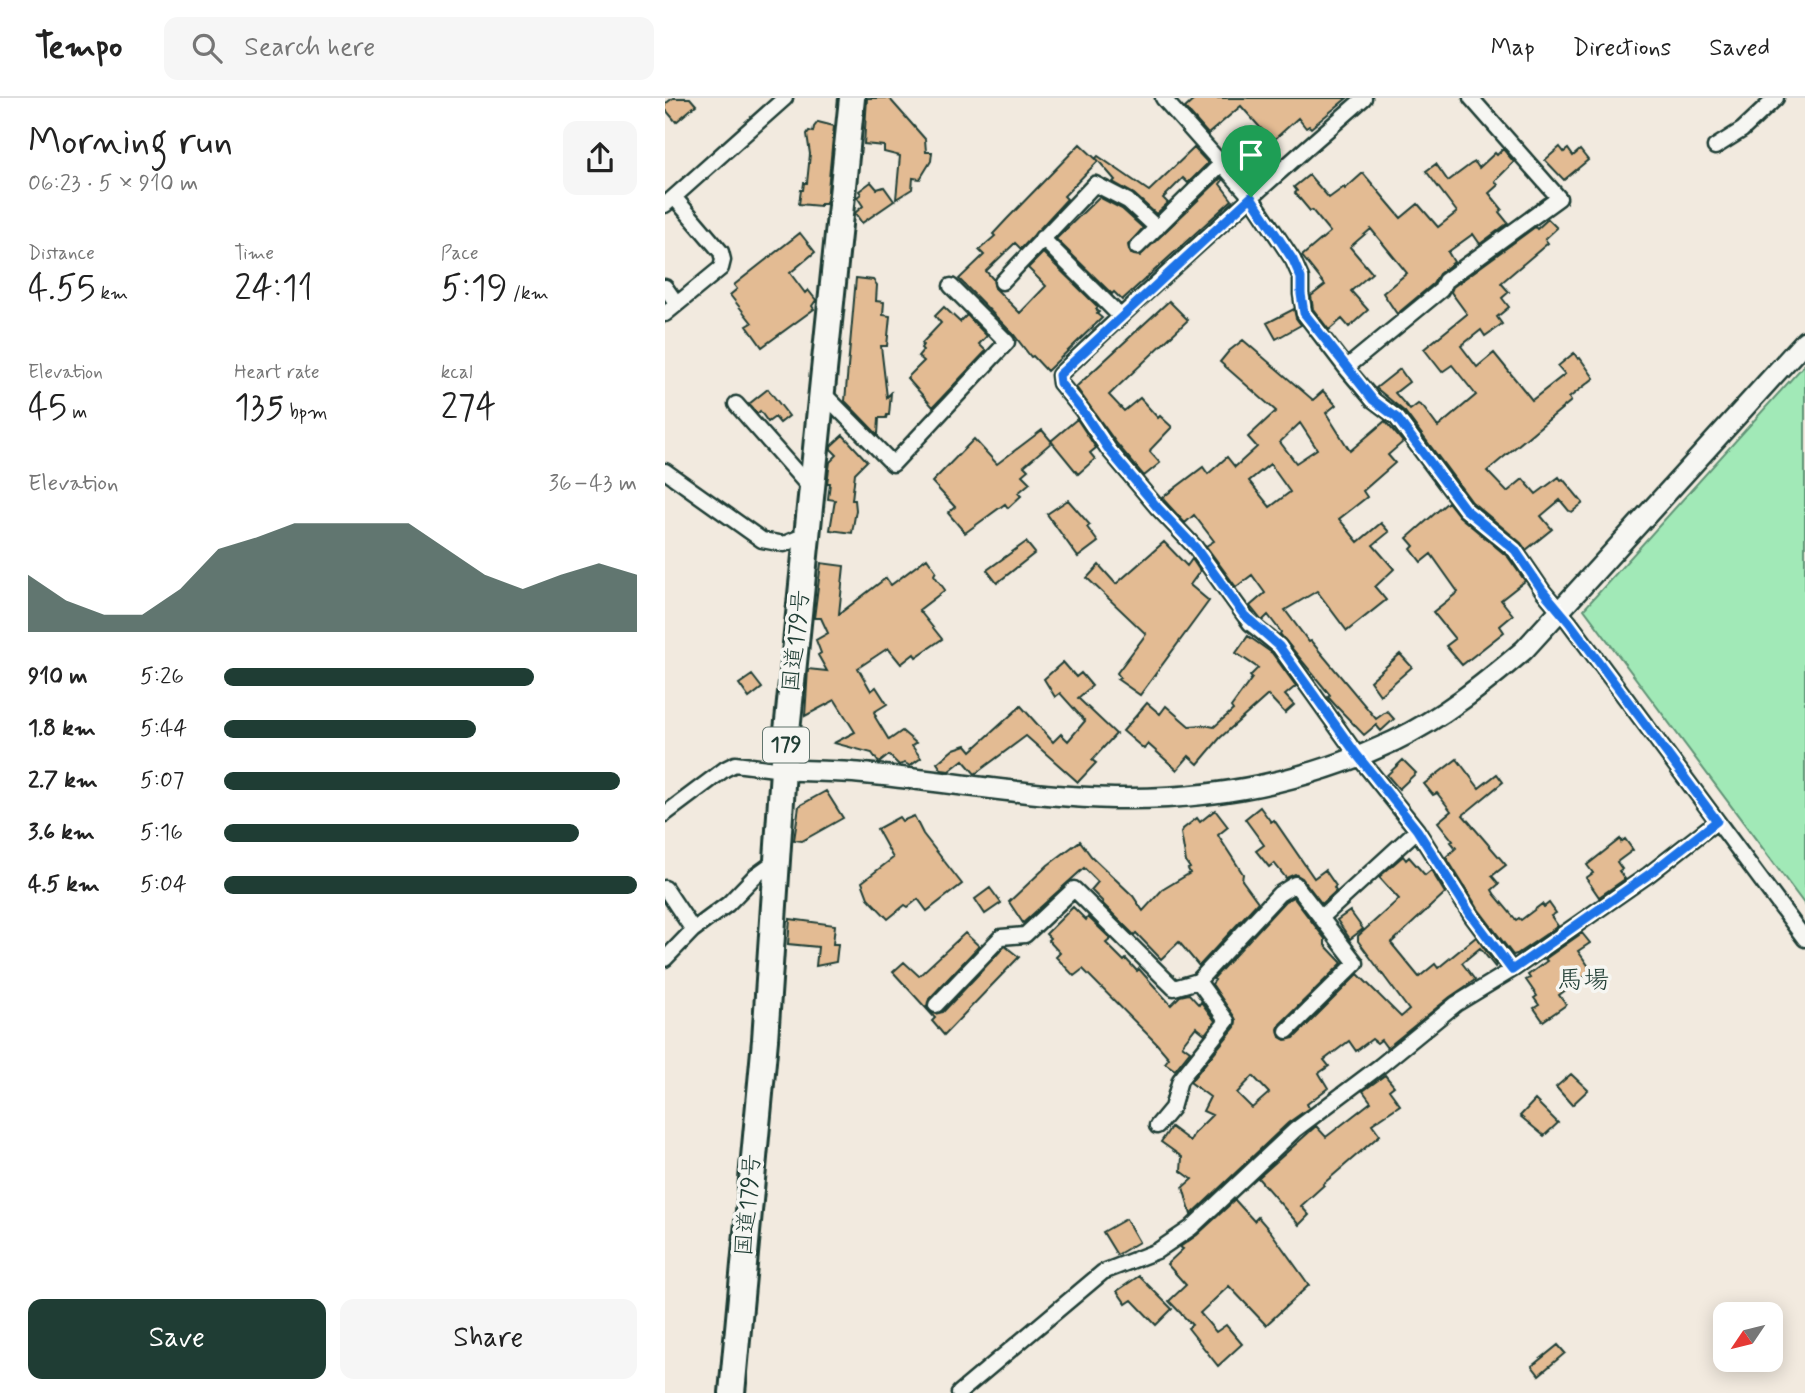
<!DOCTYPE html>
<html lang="en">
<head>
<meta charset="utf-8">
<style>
	:root { --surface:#fff; --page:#f6f6f6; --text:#222; --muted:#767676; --line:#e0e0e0; --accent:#1f3d34 }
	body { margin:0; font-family:Mynerve,"Klee One",sans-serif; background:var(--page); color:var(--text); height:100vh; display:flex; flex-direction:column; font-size:26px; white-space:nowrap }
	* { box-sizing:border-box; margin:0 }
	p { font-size:23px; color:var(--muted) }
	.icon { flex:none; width:38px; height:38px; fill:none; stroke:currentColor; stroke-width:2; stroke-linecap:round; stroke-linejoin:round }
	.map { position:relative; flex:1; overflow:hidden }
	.panel { display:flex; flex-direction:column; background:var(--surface); width:665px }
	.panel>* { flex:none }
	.needle { width:46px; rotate:235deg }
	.controls { position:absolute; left:1048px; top:1204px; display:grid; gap:14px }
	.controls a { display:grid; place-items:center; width:70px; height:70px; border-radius:14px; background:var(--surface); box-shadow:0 4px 18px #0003; font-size:35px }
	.pin { position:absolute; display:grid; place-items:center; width:60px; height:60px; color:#fff; margin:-72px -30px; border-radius:50% 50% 50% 0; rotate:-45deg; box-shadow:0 0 7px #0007 }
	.pin .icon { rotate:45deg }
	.round { display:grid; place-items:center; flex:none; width:74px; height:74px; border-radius:14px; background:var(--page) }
	.headline { display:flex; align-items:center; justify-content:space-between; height:119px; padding:0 28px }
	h1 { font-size:38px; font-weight:600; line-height:52px }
	.metrics { display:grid; grid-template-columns:repeat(3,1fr); gap:10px; height:119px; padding:7px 28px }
	.metrics div { display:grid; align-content:center }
	.metrics b { font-size:35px; font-weight:600 }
	.metrics small { font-size:19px; font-weight:400 }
	.metrics p { font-size:19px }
	.chart { height:196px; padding:14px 28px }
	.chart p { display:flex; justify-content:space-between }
	.chart svg { width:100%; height:126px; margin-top:7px; fill:var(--accent); opacity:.7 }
	.action { display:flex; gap:14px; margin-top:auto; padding:14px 28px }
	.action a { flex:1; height:80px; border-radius:14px; background:var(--accent); color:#fff; font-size:28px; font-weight:600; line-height:80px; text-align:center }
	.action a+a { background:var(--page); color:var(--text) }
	ul { padding:0 28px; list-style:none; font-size:23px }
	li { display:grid; grid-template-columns:112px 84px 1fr; align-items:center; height:52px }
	li i { height:18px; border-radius:9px; background:var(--accent) }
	header { display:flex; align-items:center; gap:42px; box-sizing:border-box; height:98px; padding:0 35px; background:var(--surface); border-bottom:2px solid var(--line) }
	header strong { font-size:33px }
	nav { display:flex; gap:38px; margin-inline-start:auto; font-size:24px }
	.search { width:490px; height:63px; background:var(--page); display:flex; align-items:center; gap:18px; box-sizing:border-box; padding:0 24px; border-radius:14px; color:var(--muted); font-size:26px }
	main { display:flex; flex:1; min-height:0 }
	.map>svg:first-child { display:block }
</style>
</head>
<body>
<header>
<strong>Tempo</strong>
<div class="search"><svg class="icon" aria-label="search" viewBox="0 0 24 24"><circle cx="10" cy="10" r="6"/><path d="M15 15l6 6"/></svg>Search here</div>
<nav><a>Map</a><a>Directions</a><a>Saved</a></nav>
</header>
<main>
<section class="panel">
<div class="headline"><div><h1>Morning run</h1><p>06:23 · 5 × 910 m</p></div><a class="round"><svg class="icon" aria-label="share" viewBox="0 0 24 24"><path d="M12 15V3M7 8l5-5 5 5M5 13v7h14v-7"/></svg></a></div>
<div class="metrics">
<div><p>Distance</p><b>4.55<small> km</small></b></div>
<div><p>Time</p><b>24:11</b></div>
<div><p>Pace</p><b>5:19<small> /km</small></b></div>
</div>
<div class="metrics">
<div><p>Elevation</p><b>45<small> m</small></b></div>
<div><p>Heart rate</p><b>135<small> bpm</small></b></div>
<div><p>kcal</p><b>274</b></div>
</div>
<div class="chart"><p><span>Elevation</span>36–43 m</p>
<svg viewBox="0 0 160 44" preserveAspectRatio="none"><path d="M0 44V24L10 33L20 38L30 38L40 29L50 15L60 11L70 6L80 6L90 6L100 6L110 15L120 24L130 29L140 24L150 20L160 24V44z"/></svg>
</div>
<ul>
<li><b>910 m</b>5:26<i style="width:75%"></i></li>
<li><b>1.8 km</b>5:44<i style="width:61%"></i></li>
<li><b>2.7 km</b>5:07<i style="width:96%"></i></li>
<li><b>3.6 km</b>5:16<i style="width:86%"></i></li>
<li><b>4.5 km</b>5:04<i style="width:100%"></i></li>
</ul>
<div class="action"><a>Save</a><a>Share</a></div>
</section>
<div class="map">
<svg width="1140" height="1295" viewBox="0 0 1140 1295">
	<rect width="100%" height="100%" fill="#f2eadf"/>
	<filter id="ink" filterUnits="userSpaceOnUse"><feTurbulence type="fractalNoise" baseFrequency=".0143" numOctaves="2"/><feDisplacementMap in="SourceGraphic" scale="14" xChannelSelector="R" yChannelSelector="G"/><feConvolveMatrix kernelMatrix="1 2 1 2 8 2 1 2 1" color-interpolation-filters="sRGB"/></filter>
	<g filter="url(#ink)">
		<path fill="#a1e9b7" stroke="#609376" stroke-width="2" d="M1140 266V807L919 511Z"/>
		<path fill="#e3bb93" stroke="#1f3d34" stroke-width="2" fill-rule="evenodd" d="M8 0H25L31 7 11 24 0 11V6Z
			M202 0H224L260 41 261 54H267L266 63 255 81 248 80 247 91 231 101 235 58 219 54V48L199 46Z
			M531 0H682L646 30 644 28 641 30 633 20 601 49 593 39 599 34 576 8 543 36 520 10Z
			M153 24 169 28 162 102 160 106H155V108L134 106 136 92H138L139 85H142L145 56 142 36 144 33 148 34 149 29Z
			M593 43 605 57 602 59 607 65 588 81 572 61Z
			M415 46 433 63 399 98 402 101 356 151 350 145 321 173 328 181 330 190 355 215 381 188 363 170 378 155 433 209 431 211 434 214 432 216 437 220 382 273 368 258 366 259 349 237 294 181 319 157 314 152 330 138 328 136 342 121Z
			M895 49 899 54 903 51 908 58 915 52 923 62 899 82 880 62Z
			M529 50 543 65 523 85 518 80 498 100 503 105 491 116 469 96 448 84 450 82 431 60 433 58 484 93Z
			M838 51 849 64 830 83 833 87 824 95 837 111 834 114 843 125 815 146 808 136 783 154 789 164 774 176 768 186 732 216 718 195 742 175 706 131 685 149 707 175 686 193 703 212 684 229 677 221 664 232 648 211 646 198 660 187 637 158 665 134 647 112 645 113 630 95 632 93 629 89 644 77 664 100 679 89 680 91 698 75 736 120 753 106 773 129 792 114 761 73 771 66 783 83 806 66 810 64 814 70 830 55 832 57Z
			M556 80 558 82 555 86 567 102 457 202 449 194 447 196 391 141 434 99 457 111 478 130 463 147 466 156 475 158Z
			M206 84 212 91 219 89 229 103 197 125 190 115 198 108 192 99 196 96 194 93Z
			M883 121 892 130 880 141 883 145 836 185 844 194 837 200 844 209 832 219 837 226 820 238 816 232 796 248 812 269 829 255 867 302 900 276 893 268 909 255 913 261 915 260 929 280 904 300 906 303 822 373 842 394 858 381 871 396 894 379 896 382 898 381 918 405 907 414 904 413 895 402 876 418 887 431 861 452 856 445 807 404 740 314 711 290 735 271 744 284 730 295 745 312 753 306 758 309 773 329 811 297 787 267 777 274 759 251 802 216 786 194 788 189 870 129 872 131Z
			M135 135 150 154 125 175 140 195 143 192 151 202 147 208 149 211 97 249 82 228 87 225 65 197 72 191 69 187Z
			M191 180 208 182 212 187 211 203 219 204 218 217 225 218 222 248H216L222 299 226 295 224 317H222L221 320H214L213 337 180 303Z
			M504 203 523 222 444 297 459 313 475 300 493 320 495 318 507 329 486 351 485 354 495 365 479 378 452 346 411 289Z
			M279 209 295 224 302 217 322 238 314 246 321 253 268 309 242 280 259 263 253 258 258 252 256 250 258 247 257 245 276 225 270 218Z
			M629 211 631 220 636 227 611 241 602 225Z
			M578 242 648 302 658 293 671 307 661 315 685 353 720 323 738 344 723 357 730 365 698 393 702 399 674 421 693 444 716 425 724 434 708 447 729 471 710 489 721 502 682 533 652 493 620 512 644 544 646 543 711 621 722 613 729 621 716 633 711 627 699 637 672 609 663 599 665 597 615 536 616 534 603 517 597 523 585 508 600 495 587 477 571 489 541 448 549 443 529 417 520 425 497 400 538 369 543 376 562 359 570 369 592 349 583 339 611 313 555 264 564 253ZM635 325 652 351 631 365 615 344ZM605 366 625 394 605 409 584 383Z
			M103 291 124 318 115 325 110 319 103 324 95 313 92 316 84 306Z
			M412 321 431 350 425 355 430 361 413 376 386 343Z
			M377 332 387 344 359 368 363 372 357 377 365 385 353 395 356 398 343 410 340 406 300 435 283 415 290 409 267 384 309 341 332 366Z
			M178 337 202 363 190 375 187 402H190L191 412 187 435 165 432 170 402 163 401 165 385H162L165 364 172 357 166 351V348Z
			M403 402 425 427 422 429 433 444 413 459 382 416Z
			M783 404 794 418 843 459 860 483 836 502 848 517 835 528 839 534 797 567 781 548 790 541 768 514 793 494 766 456 756 464 746 451 749 448 742 440Z
			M361 444 370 455 332 485 322 472Z
			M499 444 522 468 527 461 535 473 525 487 544 503 475 597 452 581 455 579 452 575 481 536 422 480 434 467 451 486Z
			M262 460 271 473 269 477 280 492 254 512 277 541 251 559 249 556 236 566 223 550 193 570 206 593 211 589 222 606 209 614 211 618 210 619 224 642 237 633 251 645 247 648 256 660 245 668 240 665 234 667 224 657 214 665 207 655 169 645 190 634 170 602 140 618 143 571 162 573 153 557 156 555 151 542 163 535 156 520H149L156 465 179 468 174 516 221 480 226 487Z
			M583 538 607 555 631 588 620 597 629 607 620 615 603 597 555 640 533 666 524 658 512 672 483 646 479 651 458 633 482 605 495 616 501 608 524 628 539 627 549 629 568 612 566 609 587 580 585 578 593 570 571 555Z
			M735 556 747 569 715 597 705 583Z
			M398 564 411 579 416 575 427 588 413 600 451 636 427 662 431 665 413 684 361 638 310 676 298 662 284 673 277 672 272 665 289 651 301 647 306 653 356 608 388 644 396 636 403 643 420 623 395 595 390 599 379 581Z
			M87 577 97 590 84 600 74 586Z
			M792 661 814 690 832 676 838 684 798 717 841 767 827 778 834 786 827 792 830 797 851 822 854 820 856 822 877 806 879 809 884 805 891 815 886 818 893 828 852 856 848 857 814 812 781 759 791 750 786 744 788 743 773 724 786 713 772 695 768 697 759 686Z
			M738 662 751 675 734 691 722 677Z
			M161 693 178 720 137 743 129 742 134 708Z
			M595 709 606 724 609 722 649 780 660 772 671 788 669 790 671 793 657 806 637 780 630 776 621 780 609 765 604 769 591 753 599 747 580 721Z
			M550 712 563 729 553 737 554 739 578 776 577 782 593 804 534 868 514 844 496 861 471 835 469 837 437 805 438 804 426 792 433 784 419 770 358 825 344 804 383 767 415 743 426 758 468 798 478 813 497 792 525 775 523 771 525 770 521 764 516 735 518 731 532 720 535 724Z
			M249 718 258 736 297 786 262 813 253 801 243 809 240 807 223 821 203 800 197 784 228 760 212 731 234 719 237 723Z
			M955 741 956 744 960 741 968 752 952 764 957 771 954 773 960 781 934 799 921 780 928 775 922 767Z
			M738 758 741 762 744 759 760 777 766 772 780 795 726 845 754 879 770 866 773 870 811 839 831 867 830 869 815 850 797 865 810 882 785 899 722 950 716 942 712 945 707 941 691 953 684 943 659 962 664 968 654 975 663 990 642 1006 644 1010 623 1025 526 1117 518 1089 527 1081 516 1073 517 1059 496 1044 506 1029 525 1043 529 1035 547 1017 538 1013 545 999 525 984 570 929 571 922 547 886 550 882 548 881 620 803 628 799 660 841V847L677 865 615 926 613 931 615 939 620 942 629 940 693 876 736 919 744 912 693 843V838L734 801 714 779ZM588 978 604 995 587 1010 572 995Z
			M325 790 336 805 320 816 310 801Z
			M408 809 421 822 423 819 446 841 441 845 459 863 461 861 472 873 474 871 506 907 515 898 524 896 534 907 536 904 550 923 540 936 531 929 517 947 525 953 510 972 500 965 504 960 491 945 418 871 409 878 391 859 395 855 383 842 385 840 381 836Z
			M685 813 698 831 685 841 672 822Z
			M125 821 170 827 168 846H173L171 864 151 868 153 849 123 846Z
			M300 835 314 848 264 901 262 909 268 916 278 914 340 848 354 859 279 937 267 923 270 920 228 874 239 864 254 878Z
			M917 835 925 845 913 853 927 873 894 897 901 907 878 923 869 910 874 907 869 900 872 898 861 882 865 880 863 877 882 863 880 861Z
			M906 976 923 992 907 1007 891 989Z
			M720 977 729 988 724 992 735 1007 707 1026 715 1037 658 1086 659 1087 636 1108 644 1117 634 1127 593 1080 651 1028 661 1039 706 1004 698 993Z
			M870 1002 893 1025 879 1038 855 1018Z
			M570 1102 589 1123 593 1119 606 1134 644 1187 601 1227 564 1188 535 1215 551 1234 561 1227 577 1246 553 1268 523 1230 527 1227 504 1203 521 1187 502 1166 518 1151 515 1149 532 1137Z
			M461 1121 474 1144 452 1157 438 1134Z
			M474 1178 507 1211 491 1227 467 1202 461 1206 452 1193Z
			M893 1247 900 1255 874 1277 867 1268Z"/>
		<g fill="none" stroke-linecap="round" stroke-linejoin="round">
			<defs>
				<path id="street" d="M498 0 586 99 628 162 636 180V196L639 215 681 270 708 302 732 320 800 411 850 452 878 493 904 524 1140 841
					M699 0C595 90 493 182 394 277L395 285 417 312 444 352 492 409 530 449 585 525 614 548 692 657 752 732 806 817 847 872
					M1050 49 1077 32 1111 0
					M0 107 120 0
					M377 140 455 218
					M472 149 556 66
					M337 184 430 86 463 103 492 130
					M0 189 12 206
					M0 216 56 170 58 162 56 154 9 99
					M681 270 776 192 780 183 894 100 806 0
					M157 294 228 366 342 244 286 188
					M71 306 147 392
					M0 373 97 442 119 446 143 436
					M0 716 60 671 70 666 118 672
					M0 790 28 832
					M656 820 752 732
					M0 861 28 832 63 806 90 778 112 762
					M271 907 336 839 360 837 409 791 509 890 533 883 614 796 630 786 691 865 622 933
					M492 1028 507 1010 515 982 562 923 533 883
					M294 1295 438 1174 492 1153 526 1130 630 1032 715 968 791 906 847 872 983 777 1052 723"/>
				<path id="secondary" d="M118 672C143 673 168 673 193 675 274 682 354 697 435 700 536 704 637 686 729 643 777 620 819 586 859 552L1140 243"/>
				<path id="highway" d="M67 1295 100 942 118 672 187 0"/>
			</defs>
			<use href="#street" stroke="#1f3d34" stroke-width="19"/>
			<use href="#secondary" stroke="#1f3d34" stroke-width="24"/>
			<use href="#highway" stroke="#1f3d34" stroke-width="30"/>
			<use href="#street" stroke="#f6f6f2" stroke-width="14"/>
			<use href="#secondary" stroke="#f6f6f2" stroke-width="19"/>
			<use href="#highway" stroke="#f6f6f2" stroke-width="24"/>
		</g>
	</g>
	<g fill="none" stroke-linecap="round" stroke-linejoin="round" filter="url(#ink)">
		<defs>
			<path id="route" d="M586 99 628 162 636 180V196L639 215 708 302 732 320 800 411 850 452 878 493 904 524 1052 723 983 777 847 872 806 817 752 732 692 657 614 548 579 517 530 449 492 409 444 352 417 312 395 285 394 277Z"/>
		</defs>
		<use href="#route" stroke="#fff" stroke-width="14"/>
		<use href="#route" stroke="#1a73e8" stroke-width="9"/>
	</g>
	<g text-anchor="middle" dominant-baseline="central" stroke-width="7" stroke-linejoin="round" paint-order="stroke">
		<rect fill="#f6f6f2" stroke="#60746d" stroke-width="2" x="98" y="629.5" width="46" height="35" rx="5"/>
		<g font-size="21" font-weight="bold" fill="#1f3d34">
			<text x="121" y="647">179</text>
		</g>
		<g font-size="23" fill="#1f3d34" stroke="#f6f6f2">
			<text transform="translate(132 543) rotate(-84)">国道179号</text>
			<text transform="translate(84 1107) rotate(-85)">国道179号</text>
		</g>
		<g font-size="26" fill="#1f3d34" stroke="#f6f6f2">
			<text x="918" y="883">馬場</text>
		</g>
	</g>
</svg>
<div class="controls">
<a><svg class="needle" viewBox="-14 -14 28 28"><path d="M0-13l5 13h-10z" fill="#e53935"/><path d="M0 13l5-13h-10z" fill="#767676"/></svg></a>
</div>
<div class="pin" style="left:586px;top:99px;background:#1e9e55"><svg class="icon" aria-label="arrive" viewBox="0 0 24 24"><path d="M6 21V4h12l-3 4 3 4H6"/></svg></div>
</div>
</main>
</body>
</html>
